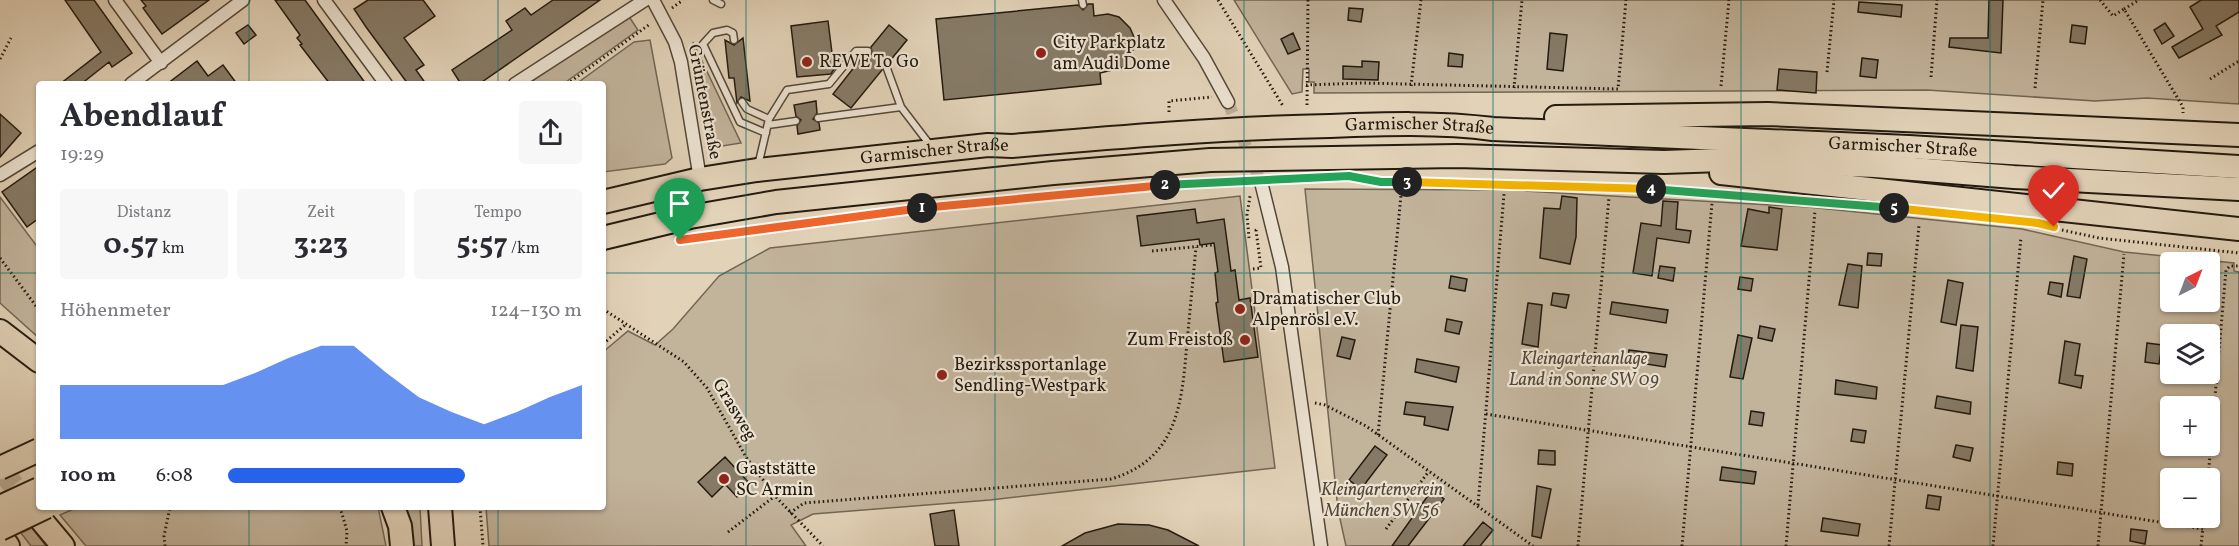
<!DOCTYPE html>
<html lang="de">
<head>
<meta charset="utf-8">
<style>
	:root { --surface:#fff; --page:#f7f7f7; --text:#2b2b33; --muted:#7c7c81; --accent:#2563eb }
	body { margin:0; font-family:Vollkorn,serif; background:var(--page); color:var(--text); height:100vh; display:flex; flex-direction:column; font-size:22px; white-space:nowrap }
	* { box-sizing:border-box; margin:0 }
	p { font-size:20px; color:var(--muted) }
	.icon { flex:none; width:33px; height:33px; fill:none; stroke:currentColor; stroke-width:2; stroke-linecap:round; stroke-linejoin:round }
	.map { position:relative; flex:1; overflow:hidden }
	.side { position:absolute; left:36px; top:81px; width:570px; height:429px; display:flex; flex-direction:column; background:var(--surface); border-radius:6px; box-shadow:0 2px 4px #0004 }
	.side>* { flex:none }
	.needle { width:39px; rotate:42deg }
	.controls { position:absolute; left:2160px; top:252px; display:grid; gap:12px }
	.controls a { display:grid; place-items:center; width:60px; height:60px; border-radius:6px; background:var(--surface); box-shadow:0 2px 4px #0004; font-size:30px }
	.pin { position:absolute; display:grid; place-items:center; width:51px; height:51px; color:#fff; margin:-62px -26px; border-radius:50% 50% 50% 0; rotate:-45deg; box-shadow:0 0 6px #0007 }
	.pin .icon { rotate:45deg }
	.km { position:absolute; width:30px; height:30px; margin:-15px; border-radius:50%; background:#222; color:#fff; font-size:16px; line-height:30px; text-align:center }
	.round { display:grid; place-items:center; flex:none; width:63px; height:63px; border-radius:6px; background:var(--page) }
	.summary { display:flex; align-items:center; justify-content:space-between; height:102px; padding:0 24px }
	h1 { font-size:33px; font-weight:700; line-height:45px }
	.metrics { display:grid; grid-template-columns:repeat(3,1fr); gap:9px; height:102px; padding:6px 24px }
	.metrics div { display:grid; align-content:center; border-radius:6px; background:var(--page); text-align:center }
	.metrics b { font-size:30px; font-weight:700 }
	.metrics small { font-size:16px; font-weight:400 }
	.metrics p { font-size:16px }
	.chart { height:168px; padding:12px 24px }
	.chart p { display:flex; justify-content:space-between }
	.chart svg { width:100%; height:108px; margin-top:6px; fill:var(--accent); opacity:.7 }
	ul { padding:0 24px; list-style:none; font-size:20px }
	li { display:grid; grid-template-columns:96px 72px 1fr; align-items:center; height:45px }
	li i { height:15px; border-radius:8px; background:var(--accent) }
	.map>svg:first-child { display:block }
</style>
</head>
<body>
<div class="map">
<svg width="2239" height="546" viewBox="0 0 2239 546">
	<rect width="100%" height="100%" fill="#e2d2b8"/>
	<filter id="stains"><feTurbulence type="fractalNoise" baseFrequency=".00333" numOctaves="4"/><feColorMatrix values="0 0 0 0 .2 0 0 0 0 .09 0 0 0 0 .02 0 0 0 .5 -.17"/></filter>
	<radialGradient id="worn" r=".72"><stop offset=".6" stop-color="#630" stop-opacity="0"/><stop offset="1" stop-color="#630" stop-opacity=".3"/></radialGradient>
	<path fill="#c2b39b" stroke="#726654" stroke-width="1.5" fill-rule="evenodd" d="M1234 0H2239V104L2147 98 2095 101 1927 90 1314 93V82H1309V69H1303L1302 92 1292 94Z
		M628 15 638 30 563 84H528Z
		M650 40 672 158 665 164 603 172V84H576L634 42Z
		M693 42 741 143 710 148Z
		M1305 189 1508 190 1808 207 2022 229 2124 252 2234 263V271L2239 272V546H1346L1338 510ZM2170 262H2210V302H2170ZM2170 334H2210V374H2170ZM2170 406H2210V446H2170ZM2170 478H2210V518H2170Z
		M1240 196 1275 468 990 500 813 514 791 525 806 546H489L486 507H603V352L628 331 655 345 673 329 719 276 770 248Z
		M0 197 39 249V338L0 303Z
		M78 507H378L386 546H86L60 515Z
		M403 507H420L422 546H412Z
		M32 528 46 546H31L21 533Z"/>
	<path fill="#867a66" stroke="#231a0e" stroke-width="1.5" d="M65 0H94L132 53 112 67 109 62 81 84H60L101 52Z
		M141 0H209L162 34 143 8 146 6Z
		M275 0H305L366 84H330L300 45 302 44 297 38 300 35Z
		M368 0H423L435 16 404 38 424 65 416 70 426 84H408L366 27 354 9Z
		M553 0H600L479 84H461L452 70 512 30 506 21 525 8 531 15Z
		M1989 0H2003L2001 53 1949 47 1950 38H1988Z
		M2201 0H2239V12L2216 26 2222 35 2179 58 2172 47 2203 29 2190 7Z
		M1859 2 1902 5 1901 17 1858 12Z
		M1088 4H1093L1094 16 1108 14 1119 17 1130 28 1134 37 1135 46 1124 67 1100 73 1101 84 944 100 936 19 1078 5 1083 10Z
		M1349 8 1363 9 1361 22 1348 20Z
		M828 21 834 69 831 74 797 77 791 26Z
		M2165 23 2174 36 2162 44 2154 30Z
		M248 25 256 35 244 44 236 33Z
		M889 25 907 40 889 62 882 63V70L851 108 833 94 863 56 872 54 871 47Z
		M2072 25 2087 27 2085 44 2070 42Z
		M1293 33 1300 49 1288 54 1281 39Z
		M1550 33 1567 35 1563 71 1547 69Z
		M743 38 750 101 741 97 737 103 734 78H729L725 40 734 45Z
		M1449 53 1463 55 1462 67 1448 66Z
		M1862 58 1878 60 1876 78 1860 76Z
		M197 61 208 76 223 65 237 84H167Z
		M1362 61 1379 62 1378 80 1343 79V66L1362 67Z
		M1779 69 1817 72 1816 93 1777 90Z
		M816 101 817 113 813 119 819 123 820 130 798 134 797 126 801 120 796 116 794 105Z
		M0 114 21 133 0 157Z
		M39 166V218L27 227 2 192Z
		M1562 196 1577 198 1576 237 1570 264 1540 258 1544 208 1560 209Z
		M1663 201 1678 202 1676 229 1691 231 1689 243 1657 238 1652 276 1633 273 1641 223 1661 226Z
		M1769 207 1782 209 1777 250 1741 246 1748 209 1769 213Z
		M1195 209 1197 223 1224 219 1231 271 1235 270 1239 300 1250 298 1258 357 1224 362 1216 303 1218 302 1215 273 1218 272 1214 243 1200 245 1199 239 1141 246 1137 216Z
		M1868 253 1882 254 1881 266 1867 265Z
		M2074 256 2087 259 2080 298 2067 296Z
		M1848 264 1862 266 1858 308 1839 305Z
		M1660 266 1675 268 1673 281 1658 278Z
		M1451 276 1467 279 1465 291 1449 288Z
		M1740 277 1753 279 1751 291 1738 289Z
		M1948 280 1963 283 1956 325 1941 322Z
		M2050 282 2063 284 2061 297 2048 294Z
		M1553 293 1569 295 1566 308 1551 305Z
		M1612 302 1668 310 1666 323 1610 314Z
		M1528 303 1542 305 1538 347 1522 344Z
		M1447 319 1462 322 1459 334 1445 331Z
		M1961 325 1978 327 1973 371 1956 368Z
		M1760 326 1775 329 1772 341 1758 338Z
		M1738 335 1752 338 1743 379 1730 377Z
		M1342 337 1355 340 1350 359 1337 356Z
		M2065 341 2080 344 2075 375 2083 376 2081 388 2059 383Z
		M2147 343 2162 345 2159 364 2145 362Z
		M1629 350 1667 355 1665 367 1628 361Z
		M1417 359 1459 367 1456 382 1415 372Z
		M1836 380 1877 387 1876 399 1835 394Z
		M1937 396 1971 402 1970 414 1935 408Z
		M1406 402 1453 407 1448 430 1424 425 1425 417 1404 414Z
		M1751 411 1764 413 1762 426 1749 424Z
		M1853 429 1866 431 1864 443 1851 441Z
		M1956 445 1973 448 1970 461 1953 457Z
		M1375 446 1387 455 1361 489 1349 480Z
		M1539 450 1555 451V465L1538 464Z
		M725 457 751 485 737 497 725 484 712 497 698 482Z
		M2058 462 2073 464 2072 476 2057 474Z
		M1722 467 1756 472 1754 484 1720 480Z
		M1537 486 1551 489 1541 538 1532 536Z
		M1432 490 1444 499 1408 546H1392Z
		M1928 495 1941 497 1939 510 1926 508Z
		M954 510 959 546H935L930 514Z
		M1823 518 1860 524 1858 536 1821 531Z
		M1483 522 1493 530 1480 546H1463Z
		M1118 524 1149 525 1168 530 1199 546H1062L1085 533Z
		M2131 529 2147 531 2145 544 2130 541Z"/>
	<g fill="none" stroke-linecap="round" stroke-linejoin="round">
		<path stroke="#bcad96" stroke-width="12" stroke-dasharray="12 6" stroke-linecap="butt" d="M1228 102 1262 186"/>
		<path stroke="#bcad96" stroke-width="22" stroke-dasharray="22 11" stroke-linecap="butt" d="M0 468 34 511"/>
		<defs>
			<path id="lane" d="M713 0 721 4
				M1082 0 1083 5
				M734 40 733 33 727 30 713 33 703 44 740 122 766 133
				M886 66 901 107 930 145
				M742 102 747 109 769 119
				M818 118 901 107
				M768 125 796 121
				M758 166 769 119 787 90 829 84 856 51H868"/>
			<path id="street" d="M115 0 161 63
				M324 0 386 84
				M653 0 675 42 681 62 700 179
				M1164 0 1204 58 1228 102
				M131 84 243 0
				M515 84 645 0
				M0 175 39 151
				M1262 186 1282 267 1321 546"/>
			<g id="highway">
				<path d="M1556 117 1768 114 2239 135"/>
				<path d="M1721 173 2239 229"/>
				<path id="s1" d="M603 202 700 179 757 170 988 145 1012 146C1118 137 1224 128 1330 126 1384 124 1439 122 1493 129L1909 147 2239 167"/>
				<path d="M603 238 690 217 776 202 1053 173 1210 160 1457 156 1664 162 1722 160 1875 166 2014 177 2239 189"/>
				<path d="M0 331 39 361"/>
				<path d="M393 507 400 526 402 546"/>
				<path d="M440 507 443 546"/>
				<path d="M42 521 63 546"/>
				<path d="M3 539 8 546"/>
			</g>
		</defs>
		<use href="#lane" stroke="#534838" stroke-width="9"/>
		<use href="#street" stroke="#534838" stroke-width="15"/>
		<use href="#highway" stroke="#231a0e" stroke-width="26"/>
		<path stroke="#231a0e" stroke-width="3" stroke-dasharray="1.5 3" stroke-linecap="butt" d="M1218 0 1283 106
			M2100 0 2113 16 2124 9 2183 107V113
			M672 8 683 0
			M2124 9 2139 0
			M0 59 11 38
			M1827 72 1834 0
			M1931 77 1937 0
			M2210 79 2239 61
			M567 84 650 24
			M1306 85 1362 83 1618 89 1626 0
			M1411 86 1421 0
			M1721 86 1729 0
			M1514 88 1522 0
			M2035 88 2043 0
			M1307 105 1308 0
			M1169 112V101L1212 97
			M1364 177 1381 182 1628 187 1737 196
			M1172 184 1234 181
			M2062 230 2099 238 2239 253
			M689 238 926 207
			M1249 238 1247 215 1250 196
			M1152 251 1212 245
			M0 258 39 310
			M1253 269 1261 268 1256 230 1258 229
			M603 309 684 362 707 388 746 457 775 496 823 546
			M603 344 625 325
			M1315 403 1325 405 1366 426 1533 546
			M1486 414 2203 529
			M1378 435 1401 195
			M2208 478 2226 270 2230 266H2239
			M1478 505 1504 194
			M340 507 347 531 346 546
			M480 507 483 546
			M790 513 804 503 1111 479C1178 459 1182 403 1187 342 1190 311 1193 279 1196 247
			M1386 529 1429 471
			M728 532 775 496
			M165 546 164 536 170 507
			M1578 546 1609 197
			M1682 546 1712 203
			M1786 546 1815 211
			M1889 546 1919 225
			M1993 546 2021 237
			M2098 546 2124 254
			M2201 546 2204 518"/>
		<use href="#lane" stroke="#ece2d1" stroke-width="6"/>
		<use href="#street" stroke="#ece2d1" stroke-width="12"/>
		<use href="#highway" stroke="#e2d2b8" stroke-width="22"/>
		<defs>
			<path id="highway-bridge" d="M0 468 39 450
				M0 507 39 489
				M0 529 46 507"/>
		</defs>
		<use href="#highway-bridge" stroke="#231a0e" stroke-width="26" stroke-linecap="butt"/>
		<use href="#highway-bridge" stroke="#e2d2b8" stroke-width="22"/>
	</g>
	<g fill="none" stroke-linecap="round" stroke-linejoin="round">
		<defs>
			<path id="split-1" d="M680 240 922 208"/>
			<path id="split-2" d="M922 208 1165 185"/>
			<path id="split-3" d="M1165 185 1349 176 1381 182H1407"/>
			<path id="split-4" d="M1407 182 1651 189"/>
			<path id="split-5" d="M1651 189 1894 208"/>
			<path id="split-6" d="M1894 208 2038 223 2054 227"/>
		</defs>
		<use href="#split-1" stroke="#fff" stroke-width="12"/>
		<use href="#split-2" stroke="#fff" stroke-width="12"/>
		<use href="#split-3" stroke="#fff" stroke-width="12"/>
		<use href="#split-4" stroke="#fff" stroke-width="12"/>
		<use href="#split-5" stroke="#fff" stroke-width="12"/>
		<use href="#split-6" stroke="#fff" stroke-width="12"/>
		<use href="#split-1" stroke="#f0652b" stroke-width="8"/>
		<use href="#split-2" stroke="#f0652b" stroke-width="8"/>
		<use href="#split-3" stroke="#22a559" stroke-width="8"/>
		<use href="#split-4" stroke="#f5b400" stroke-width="8"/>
		<use href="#split-5" stroke="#22a559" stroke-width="8"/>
		<use href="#split-6" stroke="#f5b400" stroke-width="8"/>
	</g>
	<path fill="none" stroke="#0f766e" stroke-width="1.5" stroke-opacity="0.55" d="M249 0V84M498 0V84M746 0V546M995 0V546M1244 0V546M1493 0V546M1741 0V546M1990 0V546M0 273H39M603 273H2170M2210 273H2239M249 507V546M498 507V546"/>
	<g fill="#8f2418" stroke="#ece2d1" stroke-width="2">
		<circle cx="1041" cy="53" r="6"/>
		<circle cx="807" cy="62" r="6"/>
		<circle cx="1240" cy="309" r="6"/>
		<circle cx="1245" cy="340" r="6"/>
		<circle cx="942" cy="375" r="6"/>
		<circle cx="724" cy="479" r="6"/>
	</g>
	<g text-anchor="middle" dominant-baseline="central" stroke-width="4.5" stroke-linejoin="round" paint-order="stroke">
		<g font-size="18" fill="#231a0e" stroke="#ece2d1" text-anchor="start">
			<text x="1053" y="43">City Parkplatz<tspan x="1053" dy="21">am Audi Dome</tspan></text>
			<text x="819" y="62">REWE To Go</text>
			<text x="1252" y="299">Dramatischer Club<tspan x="1252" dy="21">Alpenrösl e.V.</tspan></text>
			<text x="1233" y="340" text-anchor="end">Zum Freistoß</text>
			<text x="954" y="365">Bezirkssportanlage<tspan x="954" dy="21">Sendling-Westpark</tspan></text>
			<text x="736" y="469">Gaststätte<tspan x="736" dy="21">SC Armin</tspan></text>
		</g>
		<g font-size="18" fill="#231a0e" stroke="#ece2d1">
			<text transform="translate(704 102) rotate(79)">Grüntenstraße</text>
			<text stroke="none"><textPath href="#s1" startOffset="822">Garmischer Straße</textPath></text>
			<text stroke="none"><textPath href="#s1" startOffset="1306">Garmischer Straße</textPath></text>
			<text stroke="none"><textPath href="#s1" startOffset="336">Garmischer Straße</textPath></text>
			<text transform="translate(734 410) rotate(59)">Grasweg</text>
		</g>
		<g font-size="18" font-style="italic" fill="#534838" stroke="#ece2d1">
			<text x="1584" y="359">Kleingartenanlage<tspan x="1584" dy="21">Land in Sonne SW 09</tspan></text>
			<text x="1382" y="490">Kleingartenverein<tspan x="1382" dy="21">München SW 56</tspan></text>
		</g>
	</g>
	<rect width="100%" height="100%" filter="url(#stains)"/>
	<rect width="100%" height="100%" fill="url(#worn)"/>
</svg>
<div class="controls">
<a><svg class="needle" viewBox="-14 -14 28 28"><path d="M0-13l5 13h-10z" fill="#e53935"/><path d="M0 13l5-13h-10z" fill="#7c7c81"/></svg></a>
<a><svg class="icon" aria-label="layers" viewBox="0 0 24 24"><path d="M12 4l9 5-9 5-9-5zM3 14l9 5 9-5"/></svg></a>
<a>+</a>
<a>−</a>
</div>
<div class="pin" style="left:680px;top:240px;background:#1e9e55"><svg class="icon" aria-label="arrive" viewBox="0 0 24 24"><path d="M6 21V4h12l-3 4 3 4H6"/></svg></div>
<div class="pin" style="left:2054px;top:227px;background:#d93025"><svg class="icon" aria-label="check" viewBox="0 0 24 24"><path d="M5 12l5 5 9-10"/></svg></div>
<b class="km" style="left:922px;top:208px">1</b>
<b class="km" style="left:1165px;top:185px">2</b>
<b class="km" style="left:1407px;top:182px">3</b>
<b class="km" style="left:1651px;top:189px">4</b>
<b class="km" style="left:1894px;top:208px">5</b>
<section class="side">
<div class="summary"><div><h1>Abendlauf</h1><p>19:29</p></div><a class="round"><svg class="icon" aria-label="share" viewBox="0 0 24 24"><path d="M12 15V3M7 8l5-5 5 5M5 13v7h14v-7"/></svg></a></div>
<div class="metrics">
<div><p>Distanz</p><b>0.57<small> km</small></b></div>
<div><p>Zeit</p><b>3:23</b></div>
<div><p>Tempo</p><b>5:57<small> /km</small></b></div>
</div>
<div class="chart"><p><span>Höhenmeter</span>124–130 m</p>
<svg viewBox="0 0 160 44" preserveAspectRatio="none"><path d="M0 44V22L10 22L20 22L30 22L40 22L50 22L60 17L70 11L80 6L90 6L100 17L110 27L120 33L130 38L140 33L150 27L160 22V44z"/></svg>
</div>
<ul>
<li><b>100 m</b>6:08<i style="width:67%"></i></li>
</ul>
</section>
</div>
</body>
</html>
